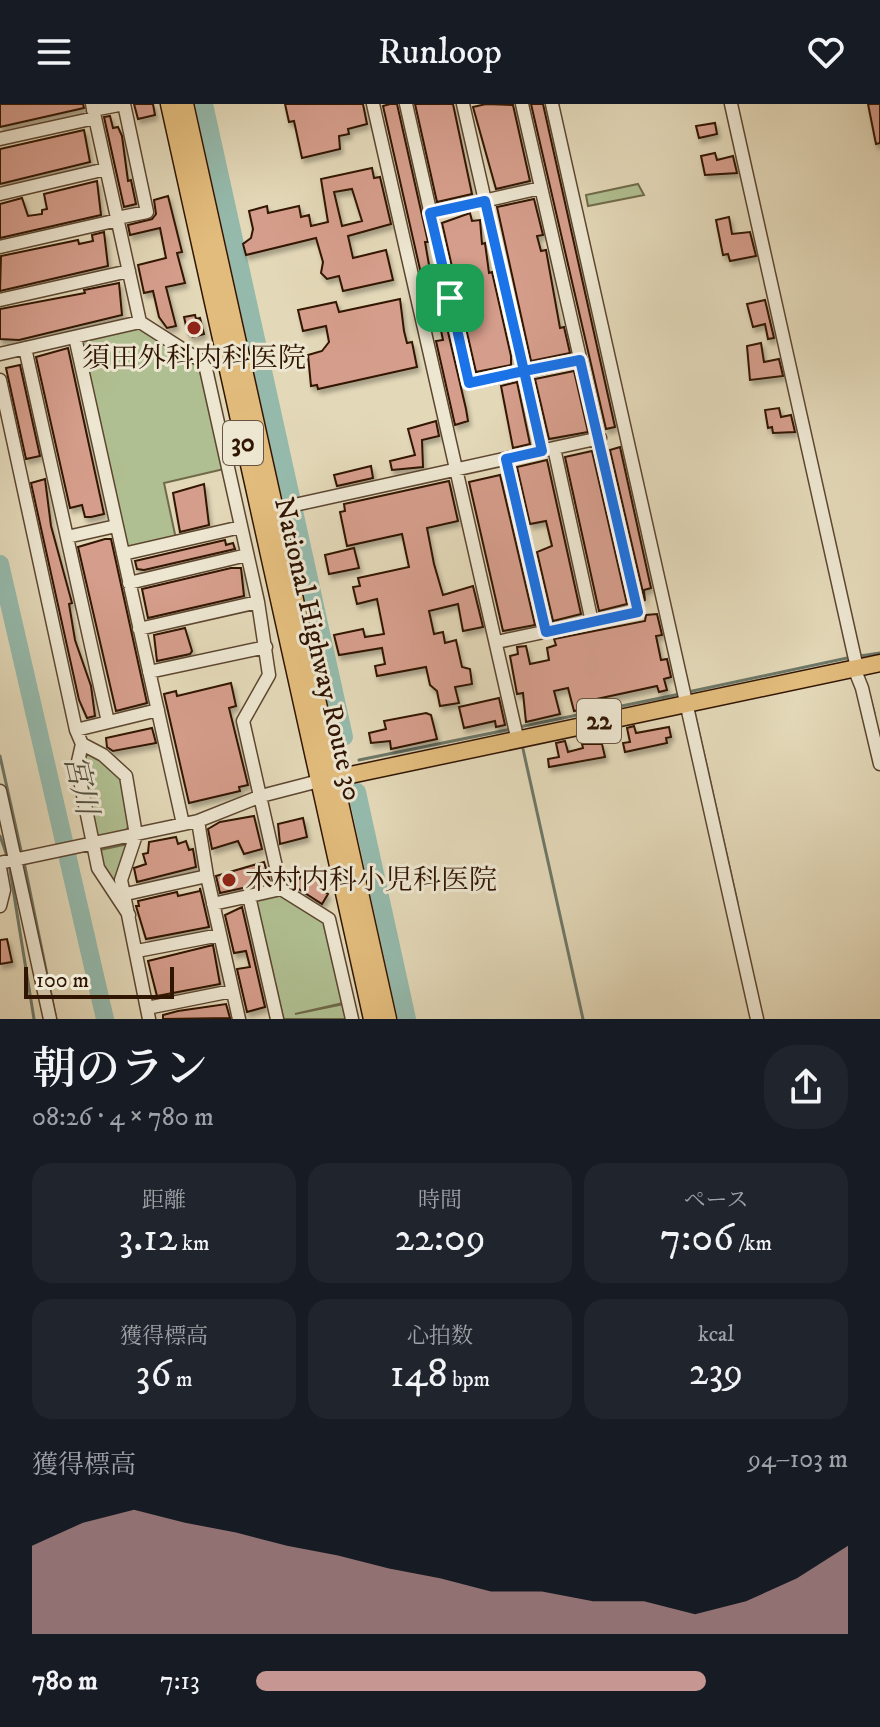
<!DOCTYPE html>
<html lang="ja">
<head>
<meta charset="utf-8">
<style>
	:root { --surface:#171b24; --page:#20242c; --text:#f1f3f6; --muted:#9ea1a6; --accent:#c59692 }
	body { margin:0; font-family:"IM FELL DW Pica","Noto Serif JP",serif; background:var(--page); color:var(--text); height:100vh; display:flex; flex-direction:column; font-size:30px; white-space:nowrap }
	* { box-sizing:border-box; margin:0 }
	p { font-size:26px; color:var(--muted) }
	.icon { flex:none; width:44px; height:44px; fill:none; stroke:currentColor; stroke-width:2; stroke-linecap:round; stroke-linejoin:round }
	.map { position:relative; height:915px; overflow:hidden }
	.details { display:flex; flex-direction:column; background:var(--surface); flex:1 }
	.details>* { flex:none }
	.scale { position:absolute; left:24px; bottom:20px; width:150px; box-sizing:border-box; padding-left:8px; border:4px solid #301503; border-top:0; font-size:22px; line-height:28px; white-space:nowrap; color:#301503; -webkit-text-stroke:6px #ede6d1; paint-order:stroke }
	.pin { position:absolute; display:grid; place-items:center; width:68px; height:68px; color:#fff; margin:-34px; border-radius:16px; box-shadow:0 4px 12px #0006 }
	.round { display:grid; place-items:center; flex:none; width:84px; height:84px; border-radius:32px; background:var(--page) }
	.headline { display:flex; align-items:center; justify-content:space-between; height:136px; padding:0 32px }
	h1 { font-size:44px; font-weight:600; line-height:60px }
	.metrics { display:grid; grid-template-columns:repeat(3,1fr); gap:12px; height:136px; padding:8px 32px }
	.metrics div { display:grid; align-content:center; border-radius:20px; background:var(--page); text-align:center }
	.metrics b { font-size:40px; font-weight:600 }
	.metrics small { font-size:22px; font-weight:400 }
	.metrics p { font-size:22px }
	.chart { height:224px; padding:16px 32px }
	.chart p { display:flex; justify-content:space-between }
	.chart svg { width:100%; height:144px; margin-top:8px; fill:var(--accent); opacity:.7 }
	ul { padding:0 32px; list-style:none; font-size:26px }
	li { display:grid; grid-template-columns:128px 96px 1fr; align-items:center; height:60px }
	li i { height:20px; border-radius:10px; background:var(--accent) }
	header { display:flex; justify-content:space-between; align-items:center; height:104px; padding:0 32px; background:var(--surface); font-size:36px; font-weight:600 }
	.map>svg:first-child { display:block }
</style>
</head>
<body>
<header><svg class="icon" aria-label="menu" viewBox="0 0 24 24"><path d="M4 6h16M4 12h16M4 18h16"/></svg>Runloop<svg class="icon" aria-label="heart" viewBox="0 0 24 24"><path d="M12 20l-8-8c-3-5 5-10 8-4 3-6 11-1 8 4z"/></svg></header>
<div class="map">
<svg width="880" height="915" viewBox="0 0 880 915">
	<defs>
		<filter id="shadow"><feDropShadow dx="2.5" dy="4.5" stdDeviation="2" flood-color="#0004"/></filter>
	</defs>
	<rect width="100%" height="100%" fill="#e3d8b8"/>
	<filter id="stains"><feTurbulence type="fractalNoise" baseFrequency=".0025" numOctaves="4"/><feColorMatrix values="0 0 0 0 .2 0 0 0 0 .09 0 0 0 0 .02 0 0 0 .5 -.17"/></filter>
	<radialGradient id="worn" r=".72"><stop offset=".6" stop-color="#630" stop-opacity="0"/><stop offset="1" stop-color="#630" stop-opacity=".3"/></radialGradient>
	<path fill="#b0bf91" stroke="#706a4a" stroke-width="2" d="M638 80 644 91 588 102 586 91Z
		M139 222 202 264 224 365 164 379 176 435 126 445 79 236Z
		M88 646 120 672 130 719 126 727 96 733 82 666Z
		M128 740 120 794 105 770 100 746Z
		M278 789 326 820 343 899 295 910 344 900 347 915H280L253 794Z"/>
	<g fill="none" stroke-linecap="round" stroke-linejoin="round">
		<path stroke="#6d7868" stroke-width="3" d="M843 476 857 543
			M860 552 880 549
			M867 582 874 609
			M688 588 852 553
			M694 607 737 798
			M519 623 680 590
			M523 645 583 915
			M0 652 22 751
			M359 656 512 625
			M0 732 6 749
			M24 758 56 915
			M10 766 34 915"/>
		<path stroke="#95baac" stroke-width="18" d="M204 0 344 633
			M0 460 105 915
			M357 688 407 915"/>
	</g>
	<path fill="#d59d8b" stroke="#301503" stroke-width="2" fill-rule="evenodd" filter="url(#shadow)" d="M0 0H83L84 4 0 23Z
		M134 0H153L155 11 138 15Z
		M285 0H363L367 20 348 25 349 30 339 32 340 45 302 54 294 17 289 18Z
		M390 0H397L428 138H425L433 184 437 198H441L466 305 468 317 455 321 436 237 443 236 438 212 431 214 383 2Z
		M415 0H453L472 90 437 98Z
		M486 0 513 1 530 77 496 85 473 3Z
		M531 0H543L615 323 606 325Z
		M868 0H880V39L876 40Z
		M110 12 113 24 118 23 122 32 128 77 131 76 136 100 124 103 104 13Z
		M715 19 717 30 699 34 696 22Z
		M84 26 90 58 0 80V45Z
		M715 49 717 56 733 52 737 69 705 71 701 52Z
		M372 64 374 74 380 73 391 120 348 132 353 154 386 146 393 176 343 187 339 172 327 175 321 169 323 158 316 134 246 151 243 140 251 134 253 125 249 107 267 102 268 109 299 102 301 113 309 111 311 122 328 118 321 75ZM352 85 362 117 342 122 334 88Z
		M97 77 101 111 0 134V100L22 94 28 112 42 110V106L47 105 44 90Z
		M168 92 182 148 177 149 185 179 166 183 176 222 167 224 159 213 153 187 144 189 138 161 166 154 160 124 130 131 128 121 152 115 156 110 154 96Z
		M534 95 543 131 537 132 541 147 546 146 560 224 564 223 570 249 531 257 497 103Z
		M470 109 472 117 480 116 482 140 485 139 489 169 492 168 511 252V261L476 268 442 119Z
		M729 113 732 130 750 128 756 152 730 157 728 150 723 151 716 116Z
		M104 128 108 162 0 187 1 152 78 136 79 140 93 137 92 131Z
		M119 179 122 211 19 236 0 235V205L85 189 84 186Z
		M400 195 404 227 407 239 412 238 417 263 318 285 317 281 311 282 308 251 322 247 329 238 326 222 303 227 298 206 336 198 339 208Z
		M765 196 774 234 768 235 765 220 753 223 747 200Z
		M195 211 196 215 200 214 204 230 193 233 188 230 184 213Z
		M761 239 764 258 779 255 783 272 750 276 747 242Z
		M68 244 104 410 91 413H85L82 401 70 404 36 253Z
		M20 261 40 352 26 355 6 264Z
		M574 267 588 328 549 335 535 275Z
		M517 278 530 340 513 344 501 282Z
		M779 304 781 313 791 311 795 328 773 329 772 323 768 324 765 306Z
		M436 317 439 332 422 336 423 363 392 366 390 357 415 351 408 325Z
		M620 343 651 484 644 486 645 497 610 346Z
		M592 347 627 500 599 507 565 353Z
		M547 356 581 510 553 517 537 448 552 442 546 417 530 420 517 363Z
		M371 362 373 374 337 382 334 371Z
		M500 371 535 521 503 527 469 378Z
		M45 375 51 422 72 499 69 500 75 536 91 582 95 612 87 614 79 596 31 379Z
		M449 377 458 417 427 424 434 460 443 491 473 482 483 523 463 527 458 500 429 507 434 530 443 528 445 539 456 536 462 563 470 565 472 580 455 583 459 599 440 602 437 587 430 581 426 563 377 572 375 562 385 560 382 544 339 551 334 531 363 525 365 533 384 530 377 495 357 500 353 483 360 482 358 474 409 463 402 430 347 442 340 408 345 407 344 400Z
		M204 380 209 421 180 428 173 389Z
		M105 435H111L147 599 116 607 78 443Z
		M225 436 226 441 233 439 235 445 144 466 137 465 135 457Z
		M354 444 359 464 329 470 325 451Z
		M231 464H241L244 492 148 514 142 485Z
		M657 510 662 531 656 532 661 556 667 555 671 573 664 575 667 586 659 588 657 582 592 596 583 600 584 605 574 607 568 584 554 587 560 610 526 618 523 589 517 590 510 552 518 550 517 543 526 542 530 560 549 556 547 544 556 541 554 535 645 517 646 511Z
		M185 524 192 547 190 550 157 557 154 531Z
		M231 579 236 602 229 604 248 681 239 683 240 687 189 699 164 590 176 587 177 592Z
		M499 594 505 621 496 623 495 617 464 624 459 603Z
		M426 609 431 611 437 635 391 645 390 637 371 639 369 629 386 625 384 617Z
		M634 622 636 629 669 623 671 633 666 634 667 639 625 648 623 639 630 638 627 624Z
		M152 624 156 639 113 647 107 643 106 634Z
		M565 637 568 648 583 644 582 640H602L605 653 549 663 548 655 559 653 556 639Z
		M254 712 262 745 244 750 238 737 212 745 208 725 220 718Z
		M303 714 307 733 280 740 278 720Z
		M176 733 178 740 186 737 189 746 193 745 196 763 137 778 134 764 146 760 143 750 148 749 149 738Z
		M264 758 270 778 220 789 216 772Z
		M301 772 310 778 314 773 323 779 319 784 328 790 322 800 294 782Z
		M200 784 209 823 146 835 136 802H139L138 797 177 788 178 792 200 787Z
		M242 803 265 903 247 908 237 865 250 863 246 847 234 849 225 811Z
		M7 835 12 858 0 860V836Z
		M213 841 220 880 157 892 148 857Z
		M226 900 230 914 163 915V911L178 907Z"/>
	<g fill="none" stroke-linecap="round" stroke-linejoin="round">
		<defs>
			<path id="minor" d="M92 0 140 218 201 257 206 265 258 498 269 571 243 617 281 785 329 815 352 915
				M373 0 517 633
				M406 0 469 279 580 256
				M463 0 542 347
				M552 0 757 915
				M731 0 857 564
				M93 6 124 0 147 108 117 114
				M0 35 95 14
				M0 90 106 65
				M430 109 541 84
				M0 143 118 116
				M0 196 129 167
				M75 233 183 720
				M25 244 108 618
				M0 250 140 218
				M0 276 76 626 82 640 103 651 126 672 136 731 121 776 149 915
				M554 344 592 518
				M506 355 546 528
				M267 407 600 334
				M67 433 116 422
				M123 450 241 423
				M129 479 247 451
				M139 525 258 498
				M497 538 638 508 522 0
				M854 564 862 584 880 660
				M149 568 266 543
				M76 626 158 606
				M82 640 77 662 98 764 129 811
				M0 687 50 915
				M198 717 207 772 239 915
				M0 759 198 717 261 692 319 677
				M0 764 4 786 0 802
				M126 790 207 772
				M249 792 277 915
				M213 800 281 785
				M137 847 220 831
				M147 904 232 887"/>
			<path id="major" d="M322 677 880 559"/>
			<path id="highway" d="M170 0 373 915
				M184 0 387 915"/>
		</defs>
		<use href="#minor" stroke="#5d4630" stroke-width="15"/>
		<use href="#major" stroke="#301503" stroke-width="19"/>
		<use href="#highway" stroke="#301503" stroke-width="21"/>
		<use href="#minor" stroke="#ede6d1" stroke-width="12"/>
		<use href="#major" stroke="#e2bc7c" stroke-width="16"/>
		<use href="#highway" stroke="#e2bc7c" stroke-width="18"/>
	</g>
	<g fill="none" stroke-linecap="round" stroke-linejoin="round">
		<defs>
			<path id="route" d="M450 194 469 279 524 267 542 347 506 355 546 528 638 508 580 256 524 267 485 97 430 109 450 194"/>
		</defs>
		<use href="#route" stroke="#fff" stroke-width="16"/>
		<use href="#route" stroke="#1a73e8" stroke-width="10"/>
	</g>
	<g fill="#8f2418" stroke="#ede6d1" stroke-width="3">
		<circle cx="194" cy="224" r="8"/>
		<circle cx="229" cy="776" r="8"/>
	</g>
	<g text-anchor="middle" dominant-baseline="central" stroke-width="6" stroke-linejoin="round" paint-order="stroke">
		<g fill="#ede6d1" stroke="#695441" stroke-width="2">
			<rect x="223" y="317" width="40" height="44" rx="6"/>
			<rect x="577" y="595" width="44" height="44" rx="6"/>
		</g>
		<g font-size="26" font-weight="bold" fill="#301503">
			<text x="243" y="339">30</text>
			<text x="599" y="617">22</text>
		</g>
		<g font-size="28" fill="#301503" stroke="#ede6d1">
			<text x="194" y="254">須田外科内科医院</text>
			<text x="245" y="776" text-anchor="start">木村内科小児科医院</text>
		</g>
		<g font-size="28" fill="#301503" stroke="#ede6d1">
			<text transform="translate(318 545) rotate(77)">National Highway Route 30</text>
		</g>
		<g font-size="30" font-style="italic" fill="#534f3e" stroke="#ede6d1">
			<text transform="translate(80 681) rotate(77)">宮川</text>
		</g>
	</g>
	<rect width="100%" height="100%" filter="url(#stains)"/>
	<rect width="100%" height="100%" fill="url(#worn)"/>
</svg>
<div class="scale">100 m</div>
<div class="pin" style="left:450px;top:194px;background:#1e9e55"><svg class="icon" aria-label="arrive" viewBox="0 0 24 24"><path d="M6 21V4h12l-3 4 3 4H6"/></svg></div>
</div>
<section class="details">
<div class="headline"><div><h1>朝のラン</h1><p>08:26 · 4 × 780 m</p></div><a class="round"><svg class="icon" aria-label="share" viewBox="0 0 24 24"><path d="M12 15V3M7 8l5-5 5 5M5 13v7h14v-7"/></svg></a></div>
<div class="metrics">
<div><p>距離</p><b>3.12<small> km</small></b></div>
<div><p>時間</p><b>22:09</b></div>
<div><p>ペース</p><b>7:06<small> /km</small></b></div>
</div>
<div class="metrics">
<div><p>獲得標高</p><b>36<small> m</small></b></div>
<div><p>心拍数</p><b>148<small> bpm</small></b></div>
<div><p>kcal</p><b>239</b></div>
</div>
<div class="chart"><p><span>獲得標高</span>94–103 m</p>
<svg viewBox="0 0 160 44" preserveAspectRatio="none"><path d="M0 44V17L10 10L20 6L30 10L40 13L50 17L60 20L70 24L80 27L90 31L100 31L110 34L120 34L130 38L140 34L150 27L160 17V44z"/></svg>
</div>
<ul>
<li><b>780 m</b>7:13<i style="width:76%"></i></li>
</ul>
</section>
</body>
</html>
